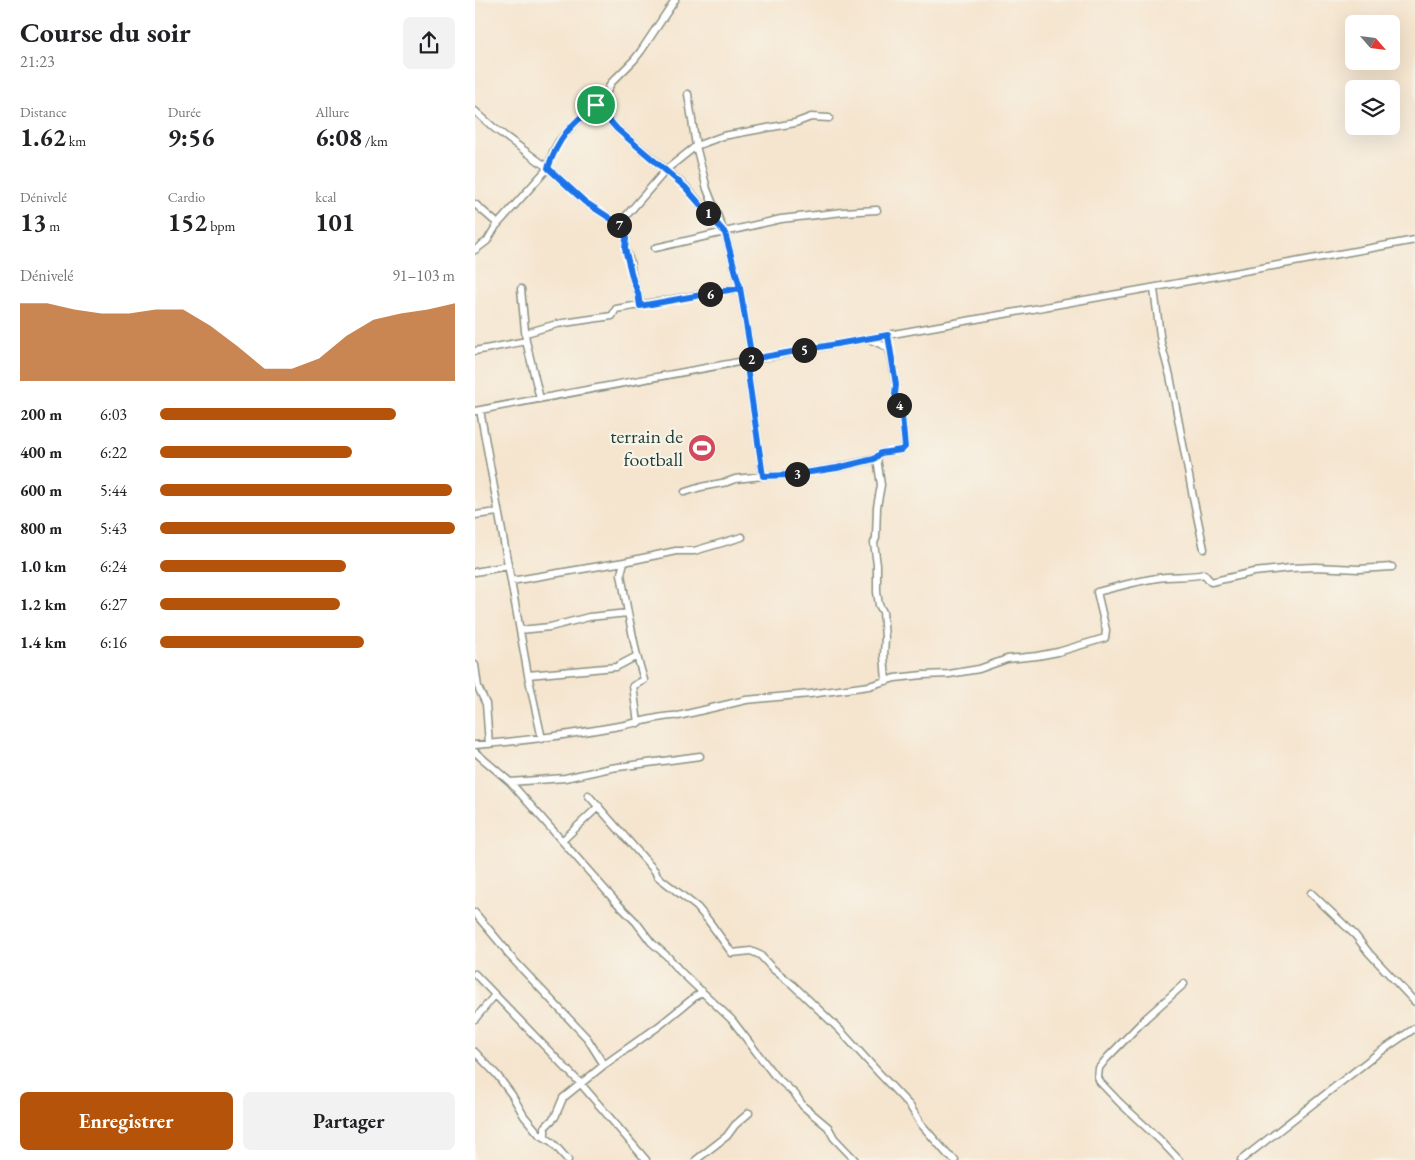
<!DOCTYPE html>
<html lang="fr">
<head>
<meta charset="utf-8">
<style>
	:root { --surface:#fff; --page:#f2f2f2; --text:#202124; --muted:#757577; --accent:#b45309 }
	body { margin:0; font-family:"EB Garamond",serif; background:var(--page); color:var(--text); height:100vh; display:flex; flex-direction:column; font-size:19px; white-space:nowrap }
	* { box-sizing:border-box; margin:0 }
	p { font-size:16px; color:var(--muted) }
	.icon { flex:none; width:28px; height:28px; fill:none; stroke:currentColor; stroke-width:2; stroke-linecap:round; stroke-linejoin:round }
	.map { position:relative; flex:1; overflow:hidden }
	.details { display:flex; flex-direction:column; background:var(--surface); width:475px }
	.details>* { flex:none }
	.needle { width:32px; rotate:118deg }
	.controls { position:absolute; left:870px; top:15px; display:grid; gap:10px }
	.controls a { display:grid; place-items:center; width:55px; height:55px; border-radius:8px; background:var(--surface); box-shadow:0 5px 20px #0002; font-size:25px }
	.pin { position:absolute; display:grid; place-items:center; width:42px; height:42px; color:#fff; margin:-21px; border:2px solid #fff; border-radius:50%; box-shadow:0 1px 5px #0007 }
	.km { position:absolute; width:25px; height:25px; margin:-12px; border-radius:50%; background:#222; color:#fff; font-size:14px; line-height:25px; text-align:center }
	.round { display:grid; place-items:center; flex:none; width:52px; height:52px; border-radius:8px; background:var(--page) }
	.summary { display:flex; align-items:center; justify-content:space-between; height:85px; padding:0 20px }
	h1 { font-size:28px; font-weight:700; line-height:38px }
	.metrics { display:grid; grid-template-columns:repeat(3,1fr); gap:8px; height:85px; padding:5px 20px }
	.metrics div { display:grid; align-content:center }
	.metrics b { font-size:25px; font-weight:700 }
	.metrics small { font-size:14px; font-weight:400 }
	.metrics p { font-size:14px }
	.chart { height:140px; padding:10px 20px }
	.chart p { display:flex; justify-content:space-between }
	.chart svg { width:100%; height:90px; margin-top:5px; fill:var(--accent); opacity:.7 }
	.cta { display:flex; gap:10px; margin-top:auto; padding:10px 20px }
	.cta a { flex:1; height:58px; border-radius:8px; background:var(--accent); color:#fff; font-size:20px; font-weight:700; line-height:58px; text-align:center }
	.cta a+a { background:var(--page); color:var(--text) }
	ul { padding:0 20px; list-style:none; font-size:16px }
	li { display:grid; grid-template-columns:80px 60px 1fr; align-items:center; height:38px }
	li i { height:12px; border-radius:6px; background:var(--accent) }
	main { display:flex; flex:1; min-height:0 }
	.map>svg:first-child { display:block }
</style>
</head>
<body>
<main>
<section class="details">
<div class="summary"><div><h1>Course du soir</h1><p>21:23</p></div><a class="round"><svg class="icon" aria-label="share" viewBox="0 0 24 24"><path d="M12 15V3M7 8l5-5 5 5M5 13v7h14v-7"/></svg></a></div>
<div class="metrics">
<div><p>Distance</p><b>1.62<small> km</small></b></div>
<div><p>Durée</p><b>9:56</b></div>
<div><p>Allure</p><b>6:08<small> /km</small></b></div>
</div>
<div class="metrics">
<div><p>Dénivelé</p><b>13<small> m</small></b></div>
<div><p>Cardio</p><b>152<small> bpm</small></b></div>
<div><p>kcal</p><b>101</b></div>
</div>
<div class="chart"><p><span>Dénivelé</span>91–103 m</p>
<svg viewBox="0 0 160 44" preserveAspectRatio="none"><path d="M0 44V6L10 6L20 9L30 11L40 11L50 9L60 9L70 17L80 27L90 38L100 38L110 33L120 22L130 14L140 11L150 9L160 6V44z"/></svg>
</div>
<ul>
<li><b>200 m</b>6:03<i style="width:80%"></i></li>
<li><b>400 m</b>6:22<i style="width:65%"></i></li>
<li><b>600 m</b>5:44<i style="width:99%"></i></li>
<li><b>800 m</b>5:43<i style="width:100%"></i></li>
<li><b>1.0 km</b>6:24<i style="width:63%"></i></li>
<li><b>1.2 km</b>6:27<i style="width:61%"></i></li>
<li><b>1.4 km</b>6:16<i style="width:69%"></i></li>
</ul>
<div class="cta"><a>Enregistrer</a><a>Partager</a></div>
</section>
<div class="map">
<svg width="940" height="1160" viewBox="0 0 940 1160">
	<rect width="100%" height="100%" fill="#f7f3e8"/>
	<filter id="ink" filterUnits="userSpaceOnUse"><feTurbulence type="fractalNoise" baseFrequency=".02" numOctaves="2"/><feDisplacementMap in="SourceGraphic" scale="10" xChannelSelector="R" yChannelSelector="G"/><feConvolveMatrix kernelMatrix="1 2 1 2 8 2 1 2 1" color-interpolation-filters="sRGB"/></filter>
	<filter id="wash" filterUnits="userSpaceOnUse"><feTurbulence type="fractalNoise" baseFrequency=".0096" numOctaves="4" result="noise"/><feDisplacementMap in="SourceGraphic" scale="20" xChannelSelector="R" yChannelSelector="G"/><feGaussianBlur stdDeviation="1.12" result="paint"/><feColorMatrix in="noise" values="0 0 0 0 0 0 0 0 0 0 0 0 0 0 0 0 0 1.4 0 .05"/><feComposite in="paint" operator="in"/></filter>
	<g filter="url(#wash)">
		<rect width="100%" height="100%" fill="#f5e5cf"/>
	</g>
	<g filter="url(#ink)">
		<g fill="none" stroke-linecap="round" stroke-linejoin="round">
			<defs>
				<path id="street" d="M213 94 221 146 232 189 247 227
					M121 105 142 129 211 187 250 233 265 288 277 359
					M0 111 19 128 73 168 110 202 144 224 151 238 150 249 155 261 158 280 163 293 165 306
					M0 204 23 224
					M144 224 192 169 221 146 248 136 320 123 336 117 354 118
					M180 248 306 219 368 212 402 210
					M0 250 12 241 21 226 73 168 78 152 84 141 99 124 121 105 130 96 136 83 159 60 166 51 200 0
					M46 289 51 341 65 399
					M679 289 686 343 695 376 718 497 729 549
					M51 333 82 324 137 316 141 309 265 288
					M0 351 51 341
					M271 360 288 476
					M5 410 53 675 67 739
					M0 411C313 351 627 298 940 240
					M402 458 406 485 402 507 401 538 399 543 402 565V592L404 605 408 612 410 638 409 655 411 681
					M210 492 226 487 252 482 260 479 288 476 316 475 361 468 399 459 406 453 426 450 430 447 427 416 420 394 421 385 414 348 394 339
					M0 515 23 512
					M149 562 146 574 153 613 162 656 169 680 158 686 163 723
					M0 572 33 566
					M36 581 149 562 201 551H219L267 537
					M45 630 75 627 114 617 153 613
					M0 665 3 687 11 704 14 744
					M53 675 141 667 162 656
					M0 745C51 741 99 734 150 725 160 723 195 714 203 716L271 700 335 694 394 686 420 678 448 675 474 674 504 669 532 659 562 656 583 652 630 638 631 630 622 592C642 587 662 581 682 578 698 575 713 578 729 574L736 582 779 572 816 568 840 567 884 569 917 567
					M0 752 35 782 141 902 161 922 176 942 193 957 205 971 257 1020 299 1075 320 1094 328 1106 353 1127 359 1138 380 1160
					M35 782 90 778 136 768 225 756
					M113 795 180 871 182 876 222 907 233 920 257 953 276 951 285 955 298 969 318 985 364 1029 403 1072 435 1106 446 1124 473 1155 480 1160
					M88 840 124 806
					M836 893 880 935 894 953 940 1002
					M0 913 31 950 33 954 112 1038 129 1065
					M0 974 106 1084 171 1160
					M0 1019 19 996
					M0 1052 22 1075 37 1095 49 1116 64 1134 77 1142 93 1160
					M70 1137V1127L80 1117 88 1098 129 1065 184 1026 227 991
					M221 1160 252 1136 260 1125 274 1113
					M704 1160 685 1140 645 1103 625 1082 623 1077 624 1068 632 1058 671 1018 709 984
					M766 1160 902 1054 940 1028"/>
			</defs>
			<use href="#street" stroke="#8a9182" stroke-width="9"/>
			<use href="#street" stroke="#fff" stroke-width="6"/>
		</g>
	</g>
	<g fill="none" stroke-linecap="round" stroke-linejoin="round" filter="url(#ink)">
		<defs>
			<path id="route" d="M121 105 142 129 210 187 250 233 265 288 277 359 271 360 288 476 316 475 362 468 399 459 406 453 426 450 430 447 427 416 420 394 421 385 413 335 277 359 265 288 165 306 163 293 158 280 150 249 151 238 144 224 110 202 73 168C83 138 96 124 121 105"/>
		</defs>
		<use href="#route" stroke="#fff" stroke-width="10"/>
		<use href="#route" stroke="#1a73e8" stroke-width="6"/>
	</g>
	<defs>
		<symbol id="stadium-disc" viewBox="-11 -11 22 22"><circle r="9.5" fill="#d1495b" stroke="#f7f3e8"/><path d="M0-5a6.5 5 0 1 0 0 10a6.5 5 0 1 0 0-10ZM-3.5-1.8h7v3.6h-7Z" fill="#fff"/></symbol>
	</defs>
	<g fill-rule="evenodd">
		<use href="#stadium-disc" x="211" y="432" width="32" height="32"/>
	</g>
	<g text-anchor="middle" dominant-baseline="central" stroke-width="4.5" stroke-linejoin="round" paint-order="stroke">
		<g font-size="20" fill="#1f3d34" stroke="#f7f3e8" text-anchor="end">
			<text x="208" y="436">terrain de<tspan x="208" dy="23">football</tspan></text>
		</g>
	</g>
</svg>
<div class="controls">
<a><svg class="needle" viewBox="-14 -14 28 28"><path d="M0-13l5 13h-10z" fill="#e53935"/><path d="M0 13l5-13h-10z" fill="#757577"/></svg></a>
<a><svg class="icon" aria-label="layers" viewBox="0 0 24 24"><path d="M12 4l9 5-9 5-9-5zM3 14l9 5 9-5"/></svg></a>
</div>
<div class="pin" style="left:121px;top:105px;background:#1e9e55"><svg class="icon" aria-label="arrive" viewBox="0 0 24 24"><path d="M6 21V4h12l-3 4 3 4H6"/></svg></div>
<b class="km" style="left:233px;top:213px">1</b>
<b class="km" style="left:276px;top:359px">2</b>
<b class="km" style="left:322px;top:474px">3</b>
<b class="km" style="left:424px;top:405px">4</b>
<b class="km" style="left:329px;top:350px">5</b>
<b class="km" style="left:235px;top:294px">6</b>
<b class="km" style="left:144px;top:225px">7</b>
</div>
</main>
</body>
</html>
